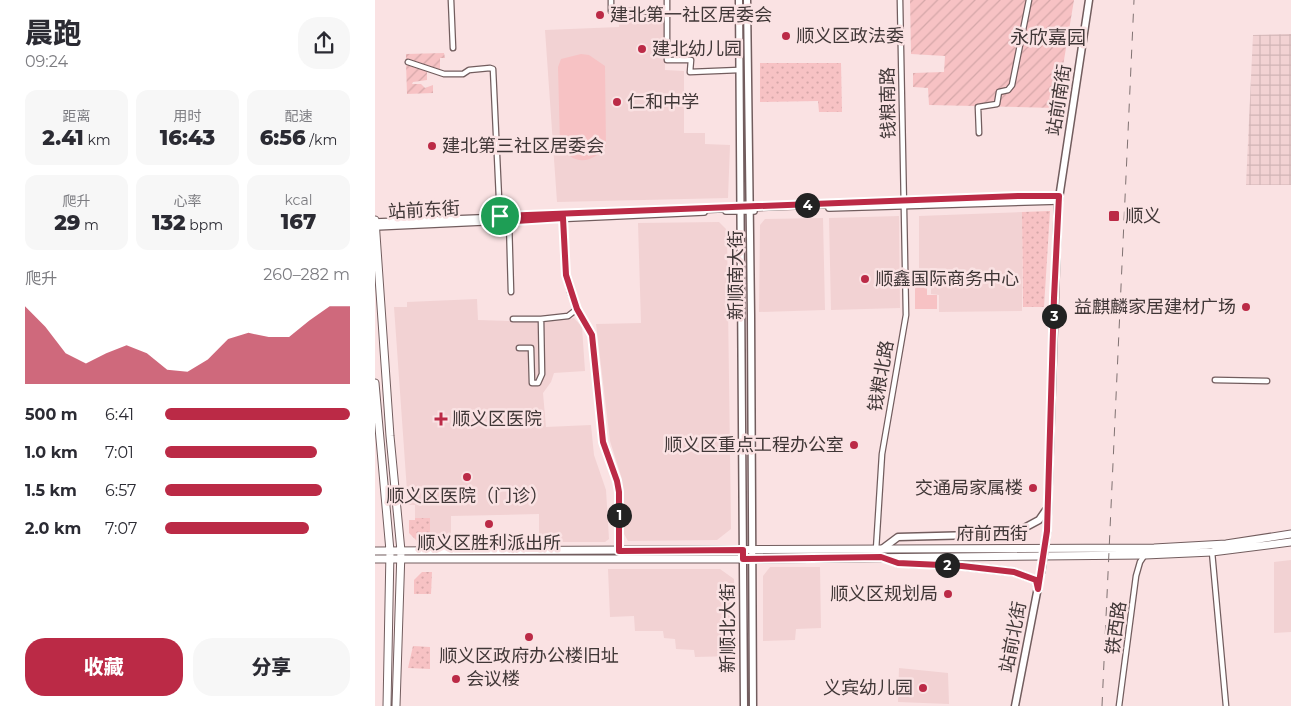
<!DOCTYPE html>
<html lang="zh">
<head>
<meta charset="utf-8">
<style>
	:root { --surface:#fff; --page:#f7f7f7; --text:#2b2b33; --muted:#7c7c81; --accent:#bb2a46 }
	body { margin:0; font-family:Montserrat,"Noto Sans SC",sans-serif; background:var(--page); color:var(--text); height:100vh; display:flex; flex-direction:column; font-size:19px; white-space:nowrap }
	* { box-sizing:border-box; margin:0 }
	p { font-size:16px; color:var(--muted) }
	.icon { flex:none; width:28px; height:28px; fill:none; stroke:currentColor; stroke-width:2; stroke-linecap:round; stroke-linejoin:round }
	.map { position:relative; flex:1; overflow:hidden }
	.details { display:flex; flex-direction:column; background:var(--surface); width:375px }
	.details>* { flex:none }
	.pin { position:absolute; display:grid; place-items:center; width:42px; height:42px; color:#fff; margin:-21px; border:2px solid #fff; border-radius:50%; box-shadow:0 1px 5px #0007 }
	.km { position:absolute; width:25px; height:25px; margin:-12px; border-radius:50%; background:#222; color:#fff; font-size:14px; line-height:25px; text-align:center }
	.round { display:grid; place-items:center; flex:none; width:52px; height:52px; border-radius:20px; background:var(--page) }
	.overview { display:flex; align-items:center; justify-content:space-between; height:85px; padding:0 25px }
	h1 { font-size:28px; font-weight:800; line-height:38px }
	.figures { display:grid; grid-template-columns:repeat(3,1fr); gap:8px; height:85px; padding:5px 25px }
	.figures div { display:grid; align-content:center; border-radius:12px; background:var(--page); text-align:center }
	.figures b { font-size:21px; font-weight:800 }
	.figures small { font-size:14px; font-weight:400 }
	.figures p { font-size:14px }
	.chart { height:140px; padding:10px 25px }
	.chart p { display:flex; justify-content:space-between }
	.chart svg { width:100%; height:90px; margin-top:5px; fill:var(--accent); opacity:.7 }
	.primary-button { display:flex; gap:10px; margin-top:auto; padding:10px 25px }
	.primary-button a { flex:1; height:58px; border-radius:20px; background:var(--accent); color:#fff; font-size:20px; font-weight:800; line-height:58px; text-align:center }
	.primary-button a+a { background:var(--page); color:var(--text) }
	ul { padding:0 25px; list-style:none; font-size:16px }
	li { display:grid; grid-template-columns:80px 60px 1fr; align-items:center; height:38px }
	li i { height:12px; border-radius:6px; background:var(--accent) }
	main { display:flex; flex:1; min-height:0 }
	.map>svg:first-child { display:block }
</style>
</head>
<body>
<main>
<section class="details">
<div class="overview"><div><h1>晨跑</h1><p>09:24</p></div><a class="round"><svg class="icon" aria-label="share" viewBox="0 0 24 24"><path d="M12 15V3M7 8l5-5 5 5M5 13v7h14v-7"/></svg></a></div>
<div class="figures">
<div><p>距离</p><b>2.41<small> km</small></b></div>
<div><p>用时</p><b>16:43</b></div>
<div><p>配速</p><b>6:56<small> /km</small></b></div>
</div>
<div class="figures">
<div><p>爬升</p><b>29<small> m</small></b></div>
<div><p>心率</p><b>132<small> bpm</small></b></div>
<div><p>kcal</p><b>167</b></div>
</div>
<div class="chart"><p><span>爬升</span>260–282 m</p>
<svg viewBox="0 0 160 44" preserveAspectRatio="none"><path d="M0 44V6L10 16L20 29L30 34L40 29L50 25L60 29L70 37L80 38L90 32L100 22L110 19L120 21L130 21L140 13L150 6L160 6V44z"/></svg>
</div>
<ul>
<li><b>500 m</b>6:41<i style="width:100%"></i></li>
<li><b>1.0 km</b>7:01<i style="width:82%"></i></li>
<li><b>1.5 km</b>6:57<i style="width:85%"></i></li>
<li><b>2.0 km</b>7:07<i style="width:78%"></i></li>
</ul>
<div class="primary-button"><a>收藏</a><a>分享</a></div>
</section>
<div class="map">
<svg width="916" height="706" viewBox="0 0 916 706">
	<defs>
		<pattern id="industrial-grid" width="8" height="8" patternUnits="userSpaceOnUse" patternTransform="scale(1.25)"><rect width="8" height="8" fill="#f2d2d3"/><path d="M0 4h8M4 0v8" fill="none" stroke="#d1b5b6"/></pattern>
		<pattern id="grass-dots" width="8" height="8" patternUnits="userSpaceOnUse" patternTransform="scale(1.25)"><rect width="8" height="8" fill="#f7c2c4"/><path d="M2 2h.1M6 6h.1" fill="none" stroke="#d5a7a9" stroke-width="1.8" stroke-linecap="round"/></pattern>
		<pattern id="garden-furrows" width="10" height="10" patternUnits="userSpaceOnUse" patternTransform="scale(1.25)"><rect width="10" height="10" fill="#f7c2c4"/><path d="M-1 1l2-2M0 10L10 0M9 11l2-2" fill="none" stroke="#d5a7a9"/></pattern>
	</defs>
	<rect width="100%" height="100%" fill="#fae2e3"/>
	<path fill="#f2d2d3" d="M244 13H290V70L309 71V133H330V144L355 145 353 198 182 202 170 30 244 27Z
		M647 212V311L564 312V295L556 294V271L544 270V216Z
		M524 216 525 308 456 310 454 218Z
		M448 218 450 310 384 312 385 225 390 219Z
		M344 222 352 230 356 529 342 540 253 541 249 534 247 479 235 441 221 324 266 323 263 223Z
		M102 299 103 320 167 322 199 318 207 327 210 371 179 373 176 382 168 393 171 427 216 425 219 455 231 490 234 539 230 542H164V514L76 516V539H55V518H40V505H33L19 307H32V302Z
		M916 560V632L899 633V562Z
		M395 567H445L446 628 421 629 420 640 388 641V576Z
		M233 569H345L359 579 360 656 320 657 319 650 301 649 300 639 289 638 288 631H260L259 616 235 617Z
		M524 668 573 673 574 704 523 702Z"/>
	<path fill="url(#industrial-grid)" d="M916 34V185H871L878 35Z"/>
	<path fill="url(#grass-dots)" d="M385 63H466L467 112H444L443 101 385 102Z
		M675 211 669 307H648L647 212Z
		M40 518H55V541H42L34 533V520H40Z
		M47 572H57L56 594H39V580Z
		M38 646 55 647V669L33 668Z"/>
	<path fill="url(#garden-furrows)" d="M535 0H699L681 108 554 105 553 88 538 87V73L569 72 570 56 536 54Z
		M69 53 70 58H65V69L54 68 31 59V54Z
		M31 63 52 71V80L38 82 37 84H46L50 88 58 85V93L32 94Z"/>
	<path fill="#f7c2c4" d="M206 54 214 55 230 66 231 147C216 164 198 166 185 145L183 67 186 59Z
		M552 272V295H562V309H540V273Z"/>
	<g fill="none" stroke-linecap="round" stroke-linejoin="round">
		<defs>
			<path id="minor" d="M76 0 78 48
				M236 0V11L292 12
				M292 0V60H316L315 72 364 70
				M33 62 69 74H88L94 70 115 68 118 69 125 220
				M604 133 603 107 622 104 624 92 633 90 637 85 654 0
				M188 218 191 275 195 292 202 309 217 335 228 443 242 481 244 492V551
				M134 221 136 292
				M138 319H166L193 316 202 309
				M144 348H156L157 383H163L167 374 166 319
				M840 380 892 381
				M501 550 507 454 531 315 525 0
				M837 552 851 706
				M744 706 761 576 765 562 769 556"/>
			<path id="tertiary" d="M454 208 684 201
				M351 211H379
				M0 222 684 196
				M0 227 329 212"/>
			<path id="secondary" d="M364 0 369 706
				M372 0 376 315 378 706
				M672 531 683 205 714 0
				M507 549 523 537 638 534 664 520 671 510
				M510 558 523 563 587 566 639 572 661 580 663 589
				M640 706 663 587"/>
			<path id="primary" d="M0 220 15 436 26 551 21 706
				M0 383 15 551 12 706
				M0 551 779 548 851 544 916 534
				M0 559H378L770 555 837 552 916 542"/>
		</defs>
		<use href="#minor" stroke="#725d5e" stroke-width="7"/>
		<use href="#tertiary" stroke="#725d5e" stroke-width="8"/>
		<use href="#secondary" stroke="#725d5e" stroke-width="9"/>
		<use href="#primary" stroke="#725d5e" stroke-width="9"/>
		<use href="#minor" stroke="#fff" stroke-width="4.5"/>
		<use href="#tertiary" stroke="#fff" stroke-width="5.5"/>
		<use href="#secondary" stroke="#fff" stroke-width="6"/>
		<use href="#primary" stroke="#fff" stroke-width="7"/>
		<path stroke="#807272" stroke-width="1" stroke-dasharray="9 9" stroke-linecap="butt" d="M727 706 759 0"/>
		<defs>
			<path id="secondary-bridge" d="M666 573 672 531"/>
		</defs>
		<use href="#secondary-bridge" stroke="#725d5e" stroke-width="9" stroke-linecap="butt"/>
		<use href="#secondary-bridge" stroke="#fff" stroke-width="6"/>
	</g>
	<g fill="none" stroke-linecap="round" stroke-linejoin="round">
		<defs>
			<path id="route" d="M643 196H684L679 298 672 531 663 589 661 580 639 572 587 566 523 563 506 557 368 559V550L244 551V492L242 481 228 442 217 335 202 309 191 275 188 218 126 222 125 216Z"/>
		</defs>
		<use href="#route" stroke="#fff" stroke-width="10"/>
		<use href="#route" stroke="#bb2a46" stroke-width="6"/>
	</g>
	<g fill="#bb2a46" stroke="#fae2e3" stroke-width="2">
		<circle cx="225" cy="15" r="5"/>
		<circle cx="411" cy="36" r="5"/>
		<circle cx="267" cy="49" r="5"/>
		<circle cx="242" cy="102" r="5"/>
		<circle cx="57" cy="146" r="5"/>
		<rect x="733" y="210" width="12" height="12" rx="2.5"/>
		<circle cx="490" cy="279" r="5"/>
		<circle cx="871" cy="307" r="5"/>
		<path d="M63.5 411.5h5v5h5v5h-5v5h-5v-5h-5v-5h5z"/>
		<circle cx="479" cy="445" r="5"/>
		<circle cx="92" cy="477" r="5"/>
		<circle cx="658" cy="488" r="5"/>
		<circle cx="114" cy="524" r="5"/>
		<circle cx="573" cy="594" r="5"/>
		<circle cx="154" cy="637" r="5"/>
		<circle cx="81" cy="679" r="5"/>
		<circle cx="548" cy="688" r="5"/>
	</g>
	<g text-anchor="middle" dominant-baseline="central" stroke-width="5" stroke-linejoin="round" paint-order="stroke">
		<g font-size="18" fill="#403737" stroke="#fae2e3" text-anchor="start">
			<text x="235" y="15">建北第一社区居委会</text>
			<text x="421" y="36">顺义区政法委</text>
			<text x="277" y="49">建北幼儿园</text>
			<text x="252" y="102">仁和中学</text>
			<text x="67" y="146">建北第三社区居委会</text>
			<text x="750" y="216">顺义</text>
			<text x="500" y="279">顺鑫国际商务中心</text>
			<text x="861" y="307" text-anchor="end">益麒麟家居建材广场</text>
			<text x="77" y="419">顺义区医院</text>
			<text x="469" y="445" text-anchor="end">顺义区重点工程办公室</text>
			<text x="648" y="488" text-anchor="end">交通局家属楼</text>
			<text x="92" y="496" text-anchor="middle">顺义区医院（门诊）</text>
			<text x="114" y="543" text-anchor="middle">顺义区胜利派出所</text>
			<text x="563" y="594" text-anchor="end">顺义区规划局</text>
			<text x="154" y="656" text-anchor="middle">顺义区政府办公楼旧址</text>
			<text x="91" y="679">会议楼</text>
			<text x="538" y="688" text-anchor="end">义宾幼儿园</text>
		</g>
		<g font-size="18" fill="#403737" stroke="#fae2e3">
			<text transform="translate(684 100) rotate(-81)">站前南街</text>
			<text transform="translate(513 103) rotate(-91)">钱粮南路</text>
			<text transform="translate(49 210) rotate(-3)">站前东街</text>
			<text transform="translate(361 275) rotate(-90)">新顺南大街</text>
			<text transform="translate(506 376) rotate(-80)">钱粮北路</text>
			<text x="617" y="534">府前西街</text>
			<text transform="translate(353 628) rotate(-90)">新顺北大街</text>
			<text transform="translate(741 628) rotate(-82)">铁西路</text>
			<text transform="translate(638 637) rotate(-79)">站前北街</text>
		</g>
		<g font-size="19" fill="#403737" stroke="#fae2e3">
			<text x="673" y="37">永欣嘉园</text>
		</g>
	</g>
</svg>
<div class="pin" style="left:125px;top:216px;background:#1e9e55"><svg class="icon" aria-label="arrive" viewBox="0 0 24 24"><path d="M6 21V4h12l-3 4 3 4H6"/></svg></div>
<b class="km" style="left:244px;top:515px">1</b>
<b class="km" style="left:572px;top:565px">2</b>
<b class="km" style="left:679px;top:316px">3</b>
<b class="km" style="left:432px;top:205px">4</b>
</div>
</main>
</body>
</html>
